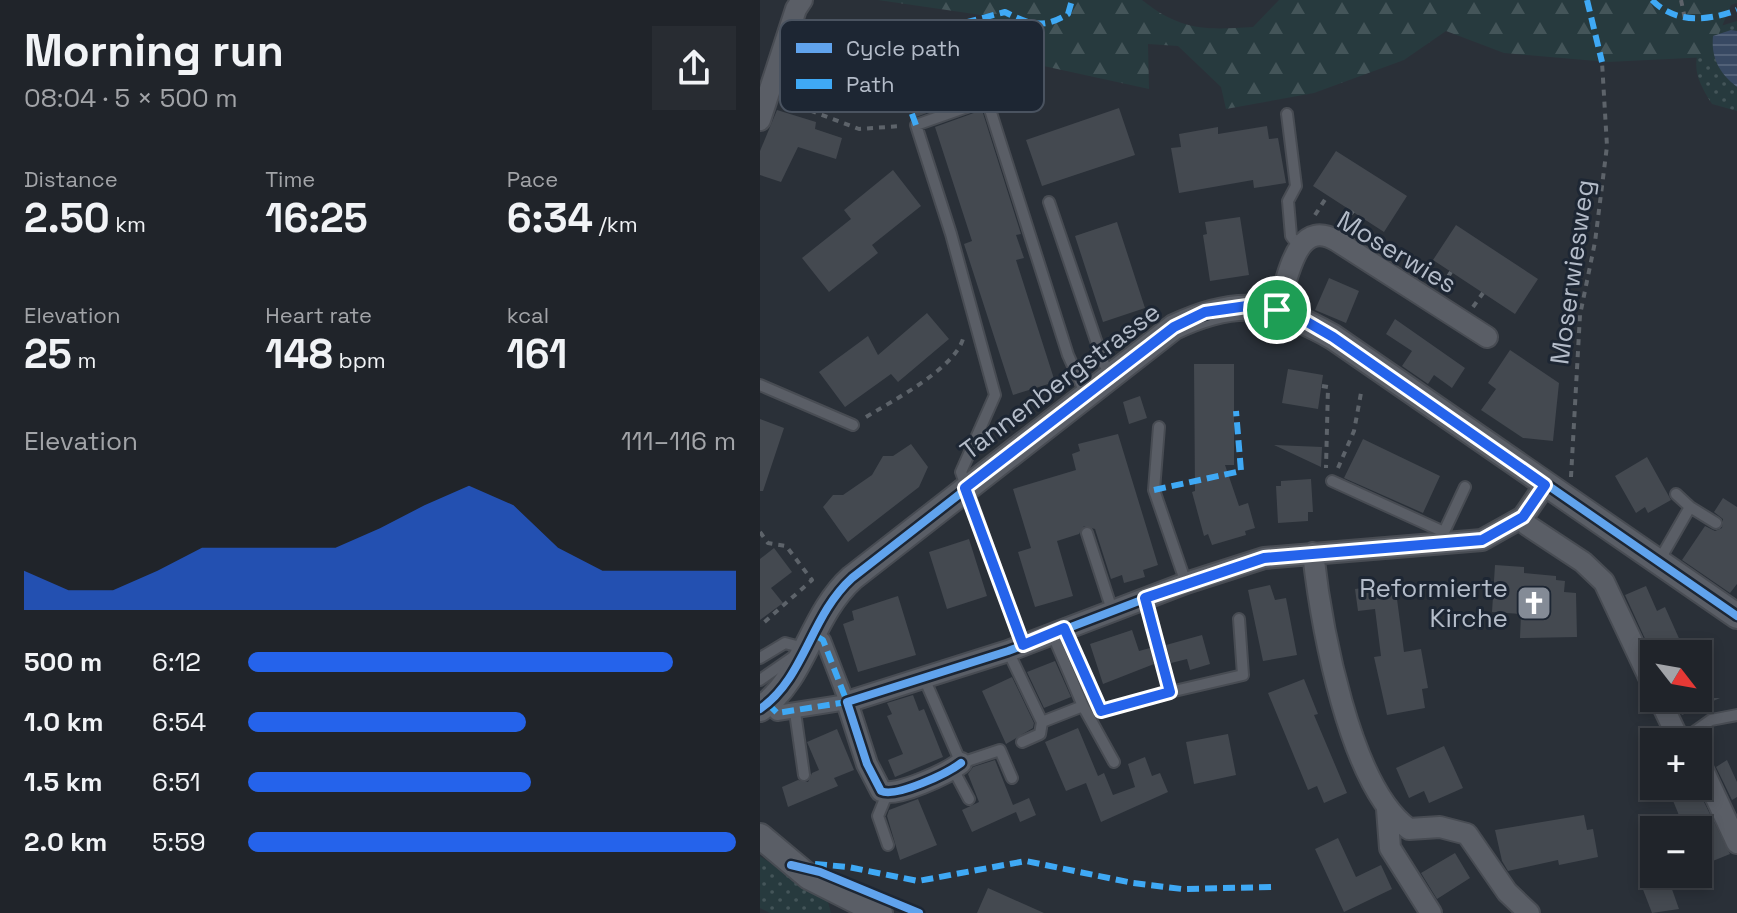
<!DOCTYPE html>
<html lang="en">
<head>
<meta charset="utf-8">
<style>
	:root { --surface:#20242a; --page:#282c32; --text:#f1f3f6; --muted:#a2a4a8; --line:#3d4147; --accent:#2563eb }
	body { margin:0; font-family:"Space Grotesk",sans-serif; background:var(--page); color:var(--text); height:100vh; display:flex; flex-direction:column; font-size:30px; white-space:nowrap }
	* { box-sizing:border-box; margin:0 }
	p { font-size:26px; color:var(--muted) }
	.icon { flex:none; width:44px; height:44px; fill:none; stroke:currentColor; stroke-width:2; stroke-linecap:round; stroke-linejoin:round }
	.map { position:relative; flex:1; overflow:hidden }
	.sheet { display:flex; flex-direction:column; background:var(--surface); width:760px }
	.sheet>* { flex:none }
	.needle { width:52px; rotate:121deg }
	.fabs { position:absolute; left:880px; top:640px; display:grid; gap:16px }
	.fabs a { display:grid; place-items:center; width:72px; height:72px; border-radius:0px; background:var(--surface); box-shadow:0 4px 12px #0003,0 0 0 2px var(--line); font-size:40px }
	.pin { position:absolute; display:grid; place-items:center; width:68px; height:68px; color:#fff; margin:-34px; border:4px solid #fff; border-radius:50%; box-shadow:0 2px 8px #0007 }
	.round { display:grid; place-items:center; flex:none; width:84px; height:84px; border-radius:0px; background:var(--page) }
	.summary { display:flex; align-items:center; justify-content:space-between; height:136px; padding:0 24px }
	h1 { font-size:44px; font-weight:700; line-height:60px }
	.figures { display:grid; grid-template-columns:repeat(3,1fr); gap:12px; height:136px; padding:8px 24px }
	.figures div { display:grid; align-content:center }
	.figures b { font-size:40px; font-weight:700 }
	.figures small { font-size:22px; font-weight:400 }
	.figures p { font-size:22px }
	.chart { height:224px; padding:16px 24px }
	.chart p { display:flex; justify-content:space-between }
	.chart svg { width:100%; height:144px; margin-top:8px; fill:var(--accent); opacity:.7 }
	ul { padding:0 24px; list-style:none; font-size:26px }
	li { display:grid; grid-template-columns:128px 96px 1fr; align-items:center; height:60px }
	li i { height:20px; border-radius:10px; background:var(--accent) }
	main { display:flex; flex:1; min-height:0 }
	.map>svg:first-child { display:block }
</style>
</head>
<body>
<main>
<section class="sheet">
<div class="summary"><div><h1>Morning run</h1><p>08:04 · 5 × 500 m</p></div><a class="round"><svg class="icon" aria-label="share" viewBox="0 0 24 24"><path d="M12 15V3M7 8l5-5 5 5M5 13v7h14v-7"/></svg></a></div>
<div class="figures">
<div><p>Distance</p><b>2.50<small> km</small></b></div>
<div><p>Time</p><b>16:25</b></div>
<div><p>Pace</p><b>6:34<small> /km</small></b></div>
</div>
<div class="figures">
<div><p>Elevation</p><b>25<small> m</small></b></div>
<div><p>Heart rate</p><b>148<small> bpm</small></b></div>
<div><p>kcal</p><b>161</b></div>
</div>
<div class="chart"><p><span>Elevation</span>111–116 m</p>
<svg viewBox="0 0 160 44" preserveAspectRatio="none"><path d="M0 44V32L10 38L20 38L30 32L40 25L50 25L60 25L70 25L80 19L90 12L100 6L110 12L120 25L130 32L140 32L150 32L160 32V44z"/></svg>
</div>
<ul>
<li><b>500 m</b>6:12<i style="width:87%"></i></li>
<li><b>1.0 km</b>6:54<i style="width:57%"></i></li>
<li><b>1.5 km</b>6:51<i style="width:58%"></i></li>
<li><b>2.0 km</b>5:59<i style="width:100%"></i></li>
</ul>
</section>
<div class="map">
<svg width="977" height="913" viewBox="0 0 977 913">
	<defs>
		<pattern id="green-dots" width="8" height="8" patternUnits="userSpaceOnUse" patternTransform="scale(2)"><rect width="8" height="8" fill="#273a3e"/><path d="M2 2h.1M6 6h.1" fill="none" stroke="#445559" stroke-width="1.8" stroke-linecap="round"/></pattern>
		<pattern id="forest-firs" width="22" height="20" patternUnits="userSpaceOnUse" patternTransform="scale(2)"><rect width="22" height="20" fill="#273a3e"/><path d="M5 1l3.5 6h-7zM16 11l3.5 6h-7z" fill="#445559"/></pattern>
		<pattern id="water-rules" width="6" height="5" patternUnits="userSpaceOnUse" patternTransform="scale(2)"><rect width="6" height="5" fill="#384963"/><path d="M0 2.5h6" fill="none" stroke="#526178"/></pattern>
	</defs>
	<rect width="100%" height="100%" fill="#2a3038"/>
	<path fill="url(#green-dots)" d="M977 21V111L952 104C933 74 931 63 947 30Z
		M0 856 68 902 71 913H10L0 908Z"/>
	<path fill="url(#forest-firs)" d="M118 0H382C421 31 445 30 493 27L519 0H977V3L971 5 949 57 848 62 744 53 686 31 644 60 554 93 466 109 461 87 418 46 388 44 389 89 247 58 228 16Z"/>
	<path fill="url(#water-rules)" d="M971 30 977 31V87C959 73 951 58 953 36Z"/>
	<path fill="#444950" d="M201 40 212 74 187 82 194 103 156 117 138 61Z
		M359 108 375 155 282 186 266 140Z
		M17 110 56 122 55 129 82 138 76 159 38 147 21 182 0 175V151Z
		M222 110 261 234 256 235 264 258 256 260 295 382 253 395 204 244 212 241 175 127Z
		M507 126 509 139 518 138 526 183 494 188 493 180 419 193 411 148 421 147 419 134 458 127V134Z
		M576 151 647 196 624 232 553 186Z
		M133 170 161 206 112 245 118 253 69 292 42 258 91 219 84 210Z
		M480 217 489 275 450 281 443 235 447 234 445 222Z
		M357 222 385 308 343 322 315 236Z
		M696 225 778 279 755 314 673 260Z
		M569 278 599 291 586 323 555 310Z
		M167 313 189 339 138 382 131 374 85 407 59 372 108 336 118 355Z
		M635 319 705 368 692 388 674 375 668 384 642 366 652 351 626 334Z
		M750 350 799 383 793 441 763 438 721 410 736 389 728 383Z
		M434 364H474V465H465L479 506 488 503 495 528 485 531 486 535 452 545 448 534 444 536 432 492 435 491Z
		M528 369 563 375 558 409 522 403Z
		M380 396 387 418 369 424 363 402Z
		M0 419 24 428 3 491H0Z
		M358 434 398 565 383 570 385 577 364 583 362 575 351 579 335 529 324 526 319 534 297 541 313 596 275 607 258 552 271 548 253 489 316 470 312 454 320 451 318 444Z
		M603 439 680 476 663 513 584 478Z
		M151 444 168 467 159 487 88 542 63 507 73 495H83L112 475 123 456H133Z
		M514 445 562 447 561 467Z
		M887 457 911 500 888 513 885 507 876 513 855 476Z
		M551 479 553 512H548V521L518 523 516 486H521V481Z
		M963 498 977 507V584L970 593 922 560 945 526 955 531 962 528 963 519 954 512Z
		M209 539 227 596 187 609 169 552Z
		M14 548 32 572 11 588 23 603 0 620V559Z
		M735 565 764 567V573L796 576V580L805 581 804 592 816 593 817 637 760 638 761 614 732 612Z
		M635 584 644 652 661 649 668 688 662 689 665 708 627 715 614 657 621 656 615 609 598 611 595 589Z
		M510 585 515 600 526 598 537 655 503 661 488 590Z
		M886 586 897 611 905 607 926 654H892L865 595Z
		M138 596 156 655 98 672 83 624 94 620 92 611Z
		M372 630 379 651 390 648 394 664 343 684 330 644Z
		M442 635 450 664 430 670 427 659 411 663 406 645Z
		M295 661 311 697 284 708 267 672Z
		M252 677 274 723 273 728 246 744 222 691Z
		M544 679 558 714 554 715 587 793 564 803 557 786 548 790 508 693Z
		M153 695 159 711 164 709 183 757 135 777 128 760 143 754 127 716 132 714 127 703Z
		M913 698H960L922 715Z
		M318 728 338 776 344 773 353 795 375 787 368 764 385 757 392 776 400 773 408 792 341 822 326 783 306 791 285 742Z
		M77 729 94 770 74 778 78 786 28 807 22 787 38 780 48 782 52 773 59 770 47 742Z
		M468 734 476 775 434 784 426 742Z
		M684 746 703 788 669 803 664 791 649 798 636 768Z
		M235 760 253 805 269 798 276 815 260 822 256 812 212 832 202 810 219 802 208 774 213 767Z
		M967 760 977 782V797L972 800 956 767Z
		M907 786H936L970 854 938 867V830H925Z
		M158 799 177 845 140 860 127 816 129 810Z
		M824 815 827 830 833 829 838 857 799 865 798 860 748 871 742 861 735 830Z
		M578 838 596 877 621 865 632 889 584 912 555 849Z
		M695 853 710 878 677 899 661 873Z
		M908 878 919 909 892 913 882 887Z
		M228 888 284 913H217Z"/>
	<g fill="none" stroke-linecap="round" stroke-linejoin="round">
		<defs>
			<path id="service" d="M527 114 536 186 528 201 531 236 539 247
				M289 202 344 364 351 374
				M0 385 93 425
				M399 427 394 490 426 583
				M572 481 684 532V542
				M916 494 930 507
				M684 532 705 487
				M327 533 352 610
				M899 561 930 507 956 523
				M385 598 410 692 483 675 479 619
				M304 628 341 711 410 692
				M292 633 323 706 354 762
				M263 645 201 472 235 395 191 234 156 125 227 100 308 355 326 395
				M248 651 282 722 280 734 262 742
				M0 658 25 643 44 648
				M164 678 201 763 240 750 252 778
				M0 680 33 657
				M35 712 44 775
				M282 722 323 706
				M920 742 951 720 977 715
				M193 769 209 799
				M127 794 118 816 128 845"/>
			<path id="pedestrian" d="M8 704 17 713 87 702 63 640 51 633"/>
			<path id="minor" d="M0 120 36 9 42 0
				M517 310C528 280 535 216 577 241L727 337
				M785 485 763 517 767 525 823 562 844 582 894 688
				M553 553C561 624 589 786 649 829L680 827 707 834 747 892 769 913
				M899 698 920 742
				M938 759 977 843
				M201 763C188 773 136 798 121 791L107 764 87 702 248 651 426 583 504 558 722 540 763 517
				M627 809 630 848 671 913"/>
			<path id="tertiary" d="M0 709C45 678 50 616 92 578L414 327C477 297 513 303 573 337L977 616
				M0 836 49 877 120 913"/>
		</defs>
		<use href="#service" stroke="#484c53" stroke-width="14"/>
		<use href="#pedestrian" stroke="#484c53" stroke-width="18"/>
		<use href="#minor" stroke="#484c53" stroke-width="24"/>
		<use href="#tertiary" stroke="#484c53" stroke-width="28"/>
		<path stroke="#5d636a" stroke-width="4" stroke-dasharray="6 6" stroke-linecap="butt" d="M921 0 925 19
			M28 102 99 129 142 126
			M555 215 568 195
			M584 224 593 211
			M632 252 641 251
			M682 286 691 272
			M713 307 723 293
			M562 386 568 387 566 468
			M106 417C132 401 194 369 203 339
			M578 468 594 431 601 393
			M811 477 820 315 835 242 847 146 842 62
			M0 532 8 543 26 546 52 580 0 626"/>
		<use href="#service" stroke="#5a5e66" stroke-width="10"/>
		<use href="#pedestrian" stroke="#5a5e66" stroke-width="14"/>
		<use href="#minor" stroke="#5a5e66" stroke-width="20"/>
		<use href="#tertiary" stroke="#5a5e66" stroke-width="24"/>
		<path stroke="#3fa9f5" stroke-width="6" stroke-dasharray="12 6" stroke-linecap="butt" d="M827 0 842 62
			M892 0C915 24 948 21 977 10
			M156 125 131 56 133 42 245 12C270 25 283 29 308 14L312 0
			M394 490 481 471 476 411
			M8 704 17 713 87 702 63 640 51 633
			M55 864 88 867 158 881 266 861 373 883 422 889 515 887"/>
		<defs>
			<path id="cycleway" d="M0 709C45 678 50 616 92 578L414 327C477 297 513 303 573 337L977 616
				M201 763C188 773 136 798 121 791L107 764 87 702 248 651 426 583 504 558 722 540 763 517
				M31 865 60 872 159 913"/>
		</defs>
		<use href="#cycleway" stroke="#1d2633" stroke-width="13"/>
		<use href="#cycleway" stroke="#60a3ed" stroke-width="8"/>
	</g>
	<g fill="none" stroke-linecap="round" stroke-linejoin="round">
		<defs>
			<path id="route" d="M487 306 542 319 573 337 785 485 763 517 722 540 504 558 385 598 410 692 341 711 304 628 263 645 205 488 414 327 445 312Z"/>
		</defs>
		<use href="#route" stroke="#fff" stroke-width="16"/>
		<use href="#route" stroke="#2563eb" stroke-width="10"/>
	</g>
	<defs>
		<symbol id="church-square" viewBox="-11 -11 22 22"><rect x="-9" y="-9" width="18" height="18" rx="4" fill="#848b96" stroke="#1d2633"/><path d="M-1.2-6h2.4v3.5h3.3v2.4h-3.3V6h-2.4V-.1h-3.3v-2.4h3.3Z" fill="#fff"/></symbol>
	</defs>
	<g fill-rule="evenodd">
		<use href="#church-square" x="754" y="583" width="40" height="40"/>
	</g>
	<g text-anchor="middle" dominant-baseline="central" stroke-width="6" stroke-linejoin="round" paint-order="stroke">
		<g font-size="26" fill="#b4bcc9" stroke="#1d2633">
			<text transform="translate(637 252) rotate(31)">Moserwies</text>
			<text transform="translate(812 272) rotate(-82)">Moserwiesweg</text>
			<text transform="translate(300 381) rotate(-37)">Tannenbergstrasse</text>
		</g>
		<g font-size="26" fill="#b4bcc9" stroke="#1d2633" text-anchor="end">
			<text x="748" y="588">Reformierte<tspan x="748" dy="30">Kirche</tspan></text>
		</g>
	</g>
	<rect x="20" y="20" width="264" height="92" rx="12" fill="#1d2633" stroke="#4a5360" stroke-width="2"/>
	<rect x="36" y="43" width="36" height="10" fill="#60a3ed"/>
	<rect x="36" y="79" width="36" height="10" fill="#3fa9f5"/>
	<g font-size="22" fill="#b4bcc9">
		<text x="86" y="56">Cycle path</text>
		<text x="86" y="92">Path</text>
	</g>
</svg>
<div class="fabs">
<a><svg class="needle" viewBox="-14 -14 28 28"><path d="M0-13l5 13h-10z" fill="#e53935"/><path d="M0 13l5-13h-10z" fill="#a2a4a8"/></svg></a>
<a>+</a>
<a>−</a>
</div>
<div class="pin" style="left:517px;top:310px;background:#1e9e55"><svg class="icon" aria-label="arrive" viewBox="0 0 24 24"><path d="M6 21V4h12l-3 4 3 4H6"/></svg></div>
</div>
</main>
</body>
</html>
